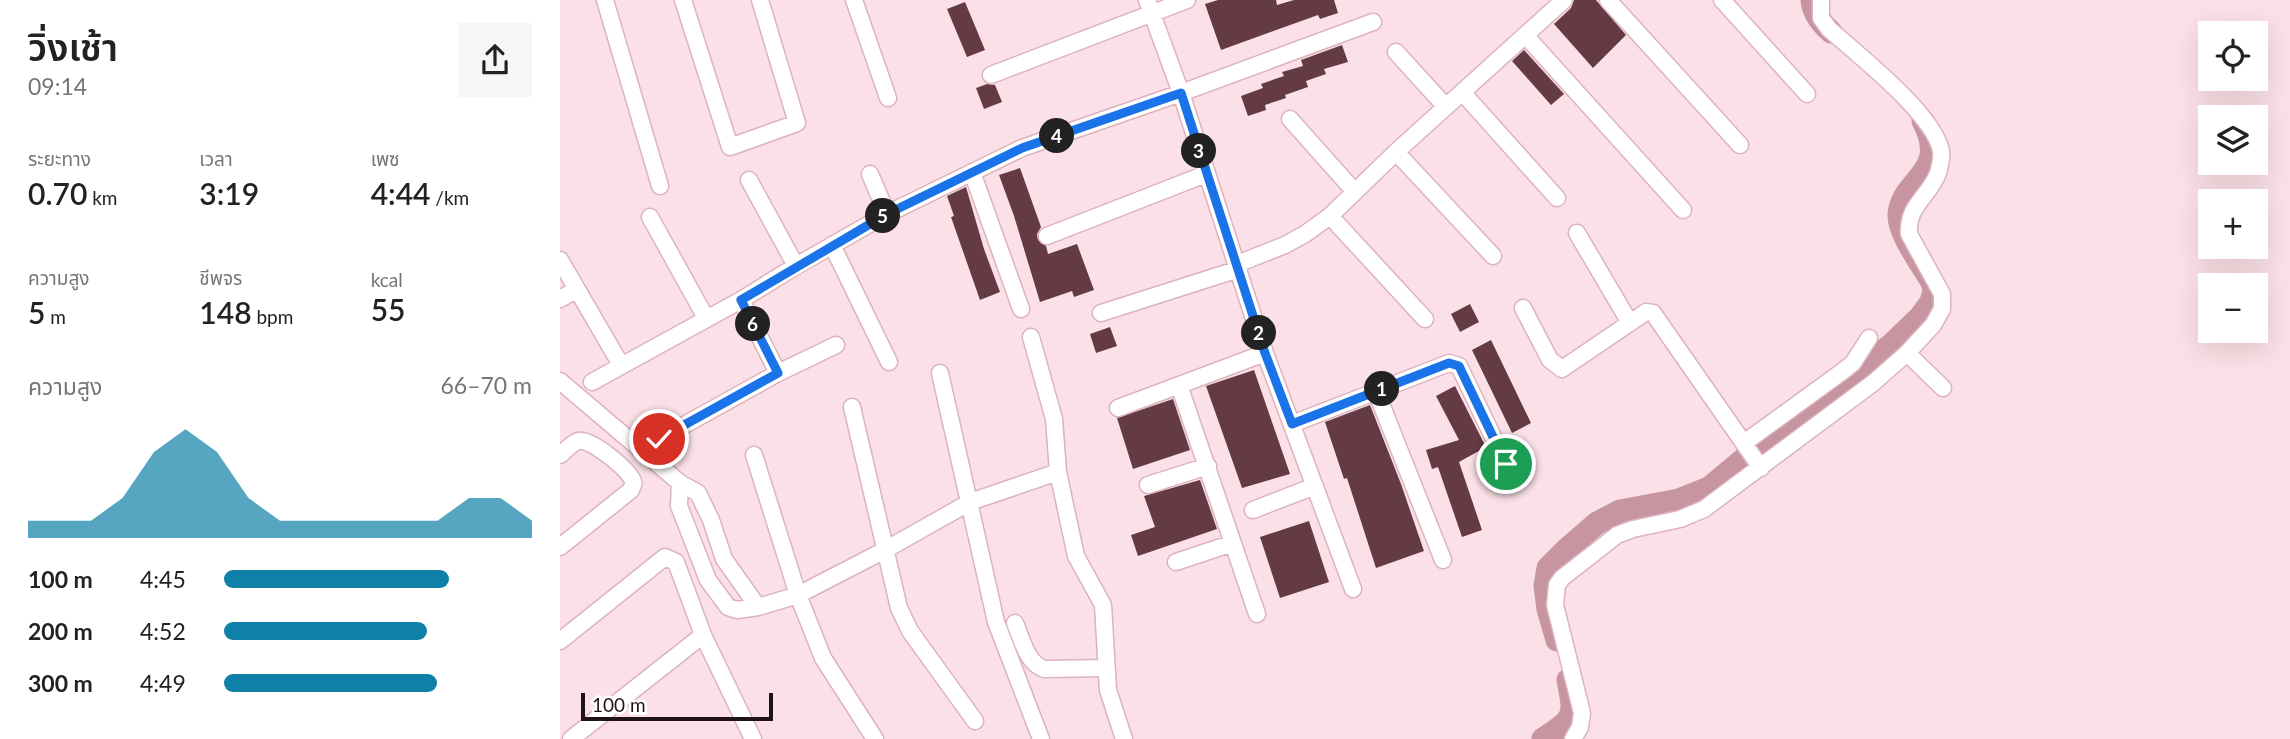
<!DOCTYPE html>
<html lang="th">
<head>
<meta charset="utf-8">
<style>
	:root { --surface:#fff; --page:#f6f6f6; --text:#222; --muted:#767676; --accent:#0f80a7 }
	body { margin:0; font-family:Lato,"Noto Sans Thai",sans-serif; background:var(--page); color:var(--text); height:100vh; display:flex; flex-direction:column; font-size:26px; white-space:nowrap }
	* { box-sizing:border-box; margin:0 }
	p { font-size:23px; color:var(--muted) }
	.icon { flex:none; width:38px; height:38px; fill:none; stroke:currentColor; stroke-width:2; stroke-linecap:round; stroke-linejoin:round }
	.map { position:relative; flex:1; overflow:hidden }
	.sheet { display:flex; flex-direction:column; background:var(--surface); width:560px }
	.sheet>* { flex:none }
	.fabs { position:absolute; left:1638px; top:21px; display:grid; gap:14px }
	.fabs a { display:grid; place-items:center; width:70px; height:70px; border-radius:0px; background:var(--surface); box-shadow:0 7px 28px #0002; font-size:35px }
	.scale { position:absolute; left:21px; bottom:18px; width:192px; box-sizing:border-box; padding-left:7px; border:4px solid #211216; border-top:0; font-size:19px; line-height:24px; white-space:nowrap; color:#211216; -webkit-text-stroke:5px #fff; paint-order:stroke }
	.pin { position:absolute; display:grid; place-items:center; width:60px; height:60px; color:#fff; margin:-30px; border:4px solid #fff; border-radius:50%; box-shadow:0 2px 7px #0007 }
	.km { position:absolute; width:35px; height:35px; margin:-18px; border-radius:50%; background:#222; color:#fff; font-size:19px; line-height:35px; text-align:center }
	.round { display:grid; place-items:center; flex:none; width:74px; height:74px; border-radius:0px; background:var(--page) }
	.head { display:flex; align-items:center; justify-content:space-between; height:119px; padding:0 28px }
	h1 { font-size:38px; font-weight:600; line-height:52px }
	.figures { display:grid; grid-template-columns:repeat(3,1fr); gap:10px; height:119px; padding:7px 28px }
	.figures div { display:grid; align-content:center }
	.figures b { font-size:30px; font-weight:600 }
	.figures small { font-size:19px; font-weight:400 }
	.figures p { font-size:19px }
	.chart { height:196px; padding:14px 28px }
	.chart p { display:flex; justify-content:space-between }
	.chart svg { width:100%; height:126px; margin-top:7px; fill:var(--accent); opacity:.7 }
	ul { padding:0 28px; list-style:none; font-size:23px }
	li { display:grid; grid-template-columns:112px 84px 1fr; align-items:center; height:52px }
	li i { height:18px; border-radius:9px; background:var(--accent) }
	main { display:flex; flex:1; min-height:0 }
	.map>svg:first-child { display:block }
</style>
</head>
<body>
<main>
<section class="sheet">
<div class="head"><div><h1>วิ่งเช้า</h1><p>09:14</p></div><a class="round"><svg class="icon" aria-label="share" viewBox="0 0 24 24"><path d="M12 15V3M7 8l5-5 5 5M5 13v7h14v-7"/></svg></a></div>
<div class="figures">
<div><p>ระยะทาง</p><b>0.70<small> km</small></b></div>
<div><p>เวลา</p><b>3:19</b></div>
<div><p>เพซ</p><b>4:44<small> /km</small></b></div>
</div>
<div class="figures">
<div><p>ความสูง</p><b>5<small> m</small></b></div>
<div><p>ชีพจร</p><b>148<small> bpm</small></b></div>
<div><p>kcal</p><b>55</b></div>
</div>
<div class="chart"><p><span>ความสูง</span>66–70 m</p>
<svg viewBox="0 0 160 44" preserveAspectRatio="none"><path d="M0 44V38L10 38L20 38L30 30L40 14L50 6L60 14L70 30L80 38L90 38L100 38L110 38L120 38L130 38L140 30L150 30L160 38V44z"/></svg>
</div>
<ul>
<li><b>100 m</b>4:45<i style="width:73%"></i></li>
<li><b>200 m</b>4:52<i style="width:66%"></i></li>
<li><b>300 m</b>4:49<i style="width:69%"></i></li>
</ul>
</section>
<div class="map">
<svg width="1730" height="739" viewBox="0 0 1730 739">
	<rect width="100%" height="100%" fill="#fbe1e7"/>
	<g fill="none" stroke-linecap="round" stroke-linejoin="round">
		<path stroke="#c695a1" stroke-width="23" d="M1252 0C1253 12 1262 24 1271 32
			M997 640 988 609 985 586 988 568 1007 549 1037 523 1060 511 1119 500 1149 488 1197 448 1332 344 1360 317 1371 302 1374 291 1373 284C1364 268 1338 233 1339 215 1341 178 1391 174 1363 121
			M983 739C1016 718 1015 716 1008 680"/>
	</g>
	<path fill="#643a45" d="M658 0H716L717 5 734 0H774L778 13 760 19 758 15 661 50 645 4Z
		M1014 0H1036L1066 35 1033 68 994 24 1011 8Z
		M405 2 425 50 407 57 387 9Z
		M782 45 788 62 764 69 766 74 746 81 748 87 725 95 726 98 705 105 706 110 688 116 681 96 703 88 701 84 724 76 722 72 743 66 741 60Z
		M964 50 1004 94 991 105 952 61Z
		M427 84 435 85 442 102 424 109 416 88Z
		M460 168 481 227 477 234 478 240 486 246 488 254 517 244 534 290 514 297 512 291 480 302 454 216 439 175Z
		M406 187 424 249 440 292 420 300 391 217 394 216 387 196Z
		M910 304 919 322 900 332 891 314Z
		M550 327 557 346 536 353 530 334Z
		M931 340 971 423 952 433 912 350Z
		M694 370 730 474 682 488 646 386Z
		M895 386 926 447 899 462 922 530 902 537 878 467 872 469 866 450 899 440 876 396Z
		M613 399 630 450 573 469 557 418Z
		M810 405 841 484 864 551 816 568 787 478 784 479 765 422Z
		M640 480 657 529 578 556 571 535 595 527 584 496Z
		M749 521 769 582 720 598 700 537Z"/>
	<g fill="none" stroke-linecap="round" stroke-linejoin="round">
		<defs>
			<path id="minor" d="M45 0 100 186
				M123 0 170 147 237 123 200 0
				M294 0 328 98
				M587 0 621 93 705 353 793 589
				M1048 0 1180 145
				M1162 0 1247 94
				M965 35 1123 210
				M836 52 886 107
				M431 75 627 0
				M902 92 997 198
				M730 119 795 192
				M836 152 933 256
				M412 172 461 309
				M310 174 327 214
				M189 180 236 266
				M770 216 865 319
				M90 217 146 318
				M1017 233 1070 323
				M487 236 646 174
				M272 245 329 362
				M0 260 61 365
				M677 264 725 245 745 234 770 216 836 152 1004 0
				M0 299 17 289
				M181 300 218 373
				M963 308 990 360 1002 369 1086 312 1093 313 1201 468
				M541 313 679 269
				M471 337 494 419 498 472 516 556 543 605 548 690 564 739
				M1347 353 1383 388
				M380 373 436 622 481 739
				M0 381 120 483 138 493 151 520 164 559 198 607
				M32 382 181 300 236 266 327 214 462 148 621 93 813 22
				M619 385 697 614
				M816 391 883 560
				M292 407 339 608 350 631 415 721
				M558 408 705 353
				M732 424 889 363 899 366 946 464
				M99 439 218 373 276 345
				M1184 443 1283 371 1293 363 1309 338
				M0 455C5 451 12 443 18 441 31 438 66 468 72 479 75 484 73 484 71 490L0 547
				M194 455 238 595 263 658 315 739
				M120 483 119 506 148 580 168 607 177 610 198 607 238 595 325 550 410 502 498 472
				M588 485 648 466
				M693 510 755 486
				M616 562 673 543
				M455 623C462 639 466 662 484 669L546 668
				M0 641 105 557 116 562 143 635 193 739
				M11 739 143 635
				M1013 739 1020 727 1022 713 995 605 997 585 1002 578 1057 535 1073 529 1120 519 1144 509 1313 383 1347 353 1373 325 1382 309V294L1349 234C1347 205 1369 197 1378 173 1380 166 1382 158 1381 151 1374 114 1298 55 1269 29L1261 18V0"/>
		</defs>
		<use href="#minor" stroke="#ddb3bd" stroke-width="19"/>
		<use href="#minor" stroke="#fff" stroke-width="16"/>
	</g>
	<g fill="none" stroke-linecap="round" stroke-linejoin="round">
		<defs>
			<path id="route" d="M99 439 218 373 181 300 327 214 462 148 621 93 705 353 732 424 889 363 899 366 946 464"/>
		</defs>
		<use href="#route" stroke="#fff" stroke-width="14"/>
		<use href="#route" stroke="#1a73e8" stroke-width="9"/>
	</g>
</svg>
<div class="fabs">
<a><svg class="icon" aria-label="locate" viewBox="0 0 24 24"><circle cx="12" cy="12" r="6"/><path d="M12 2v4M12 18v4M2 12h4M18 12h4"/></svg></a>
<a><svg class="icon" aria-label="layers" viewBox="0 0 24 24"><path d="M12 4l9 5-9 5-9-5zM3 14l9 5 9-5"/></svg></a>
<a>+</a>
<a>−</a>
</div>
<div class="scale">100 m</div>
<div class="pin" style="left:946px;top:464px;background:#1e9e55"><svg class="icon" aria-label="arrive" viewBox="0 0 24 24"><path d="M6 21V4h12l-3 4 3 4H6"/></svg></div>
<div class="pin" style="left:99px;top:439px;background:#d93025"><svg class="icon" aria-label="check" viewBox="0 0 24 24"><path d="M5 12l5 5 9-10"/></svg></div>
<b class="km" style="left:822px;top:389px">1</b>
<b class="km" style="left:699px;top:333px">2</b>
<b class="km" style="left:639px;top:151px">3</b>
<b class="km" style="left:497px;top:136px">4</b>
<b class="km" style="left:323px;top:216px">5</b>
<b class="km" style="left:193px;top:324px">6</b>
</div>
</main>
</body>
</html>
